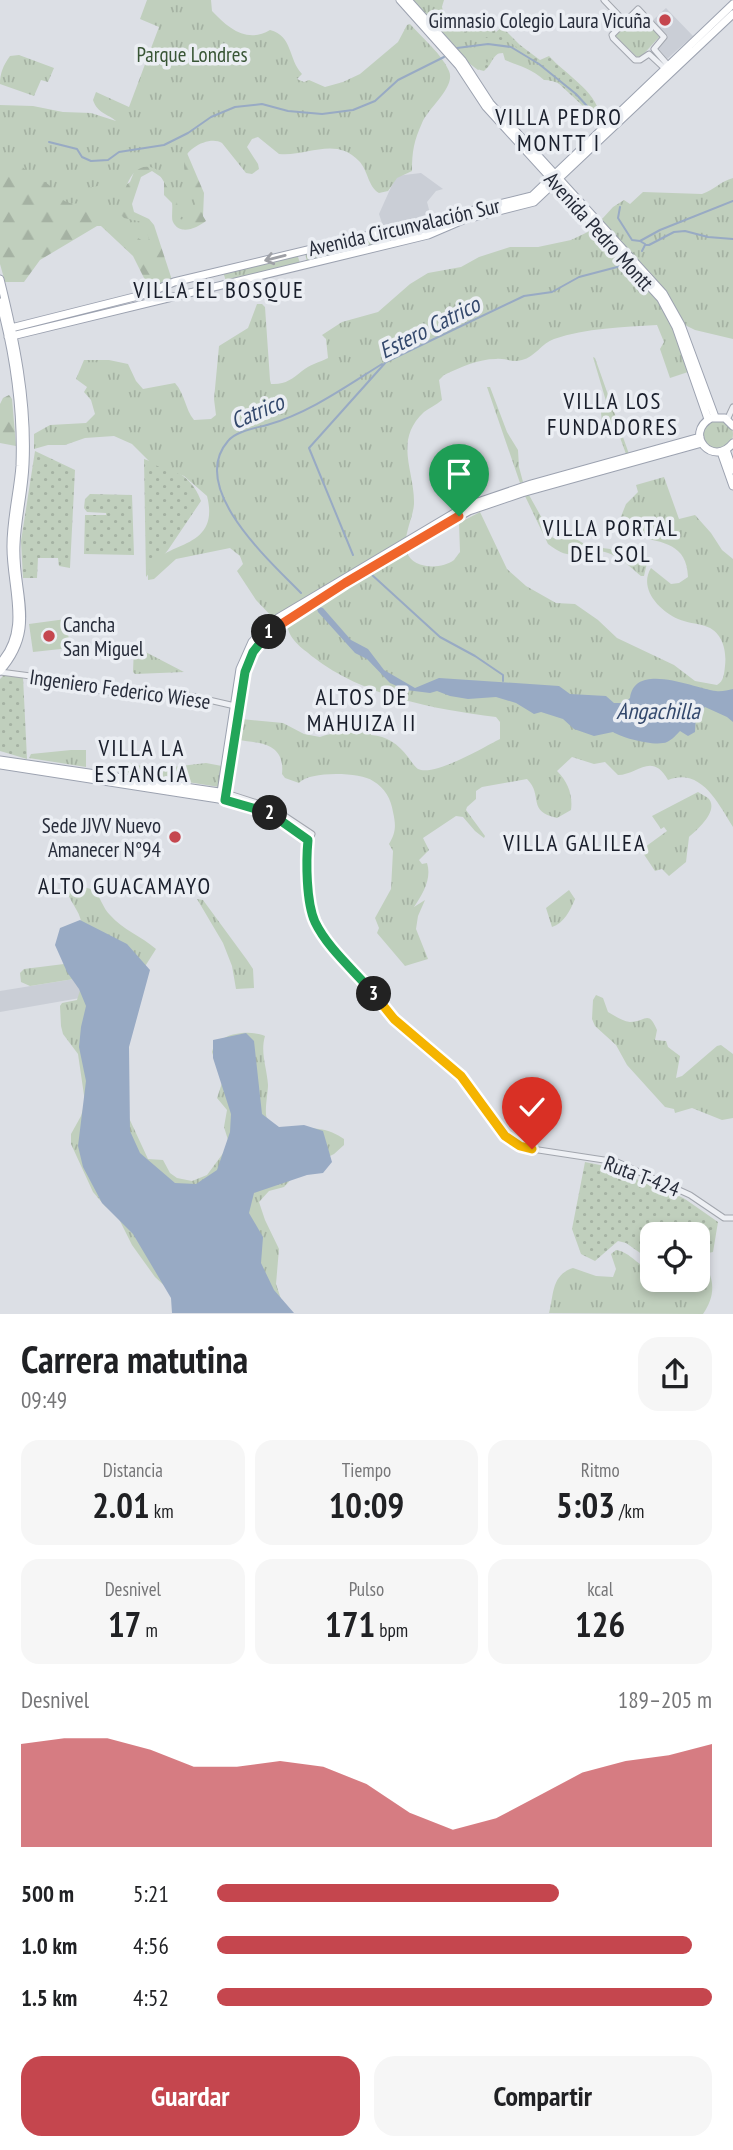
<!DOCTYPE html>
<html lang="es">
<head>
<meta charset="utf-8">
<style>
	:root { --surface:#fff; --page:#f6f6f6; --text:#202124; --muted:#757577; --accent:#c5464e }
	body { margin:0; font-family:"PT Sans Narrow",sans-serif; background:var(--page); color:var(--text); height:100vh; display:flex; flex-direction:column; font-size:26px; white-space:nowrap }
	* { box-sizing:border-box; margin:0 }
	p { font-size:23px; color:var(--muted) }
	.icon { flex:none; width:38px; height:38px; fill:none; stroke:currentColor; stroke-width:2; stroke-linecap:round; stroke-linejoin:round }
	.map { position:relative; height:1314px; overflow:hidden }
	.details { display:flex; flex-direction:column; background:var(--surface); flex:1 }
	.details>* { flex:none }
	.controls { position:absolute; left:640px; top:1222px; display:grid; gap:14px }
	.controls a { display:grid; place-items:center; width:70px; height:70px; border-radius:14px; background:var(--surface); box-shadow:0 4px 10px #0003; font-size:35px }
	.pin { position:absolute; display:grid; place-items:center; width:60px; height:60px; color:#fff; margin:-72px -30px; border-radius:50% 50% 50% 0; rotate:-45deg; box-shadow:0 0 7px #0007 }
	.pin .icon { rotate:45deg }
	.km { position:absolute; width:35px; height:35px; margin:-18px; border-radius:50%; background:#222; color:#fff; font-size:19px; line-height:35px; text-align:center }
	.round { display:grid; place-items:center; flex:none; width:74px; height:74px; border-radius:21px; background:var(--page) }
	.head { display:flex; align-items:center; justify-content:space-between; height:119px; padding:0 21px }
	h1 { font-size:38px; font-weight:700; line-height:52px }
	.metrics { display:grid; grid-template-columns:repeat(3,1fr); gap:10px; height:119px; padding:7px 21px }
	.metrics div { display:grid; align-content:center; border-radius:18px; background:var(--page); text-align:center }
	.metrics b { font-size:35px; font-weight:700 }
	.metrics small { font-size:19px; font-weight:400 }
	.metrics p { font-size:19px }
	.chart { height:196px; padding:14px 21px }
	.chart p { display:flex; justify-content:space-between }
	.chart svg { width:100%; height:126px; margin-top:7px; fill:var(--accent); opacity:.7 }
	.button { display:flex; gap:14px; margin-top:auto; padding:14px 21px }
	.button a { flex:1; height:80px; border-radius:21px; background:var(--accent); color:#fff; font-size:28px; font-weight:700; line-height:80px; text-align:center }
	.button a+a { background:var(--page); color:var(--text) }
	ul { padding:0 21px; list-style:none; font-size:23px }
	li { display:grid; grid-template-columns:112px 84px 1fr; align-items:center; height:52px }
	li i { height:18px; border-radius:9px; background:var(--accent) }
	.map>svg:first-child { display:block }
</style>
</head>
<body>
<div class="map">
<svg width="733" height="1314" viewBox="0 0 733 1314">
	<defs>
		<pattern id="grass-dots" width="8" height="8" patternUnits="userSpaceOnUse" patternTransform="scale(1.75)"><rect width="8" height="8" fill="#c0cfbd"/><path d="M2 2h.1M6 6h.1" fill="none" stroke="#a5b2a3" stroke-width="1.8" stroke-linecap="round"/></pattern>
		<pattern id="forest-firs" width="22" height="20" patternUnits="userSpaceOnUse" patternTransform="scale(1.75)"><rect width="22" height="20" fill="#c0cfbd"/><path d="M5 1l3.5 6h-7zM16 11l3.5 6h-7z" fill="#a5b2a3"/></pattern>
		<pattern id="park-tufts" width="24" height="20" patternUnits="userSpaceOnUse" patternTransform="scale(1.75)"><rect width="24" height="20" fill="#c0cfbd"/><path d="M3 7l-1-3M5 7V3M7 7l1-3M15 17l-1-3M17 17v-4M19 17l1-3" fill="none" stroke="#a5b2a3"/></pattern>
	</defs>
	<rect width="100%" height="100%" fill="#dcdfe5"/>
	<path fill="#caced6" d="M666 8 693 36 667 59 657 47 668 36 653 20Z
		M421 173 443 189 436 191 427 202 431 217 384 229 379 214 396 176Z
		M80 978V998L0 1012V991Z"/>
	<path fill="url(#grass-dots)" d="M413 0H444L441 10C456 27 466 36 489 24L496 32 502 27 520 45 540 60 549 56C565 74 595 90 600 115L597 119 556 81H550L507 49C489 56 495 62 484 71L480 70Z
		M35 451 75 470 70 568 59 566 58 558H38L37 578H23L21 541Z
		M144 459C170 468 191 473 201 501L168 550 146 577Z
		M90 494 132 495 134 555 84 554 85 515H106V513L87 512 84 508 85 499Z
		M4 675 23 677 27 759 0 751V679Z
		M585 1162 615 1168 636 1179 669 1191 685 1199 718 1222 713 1252 698 1255V1234H653V1262L626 1243 618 1241 595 1261 581 1254 572 1229Z"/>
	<path fill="url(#forest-firs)" d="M187 153 204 193 203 216 206 221C197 228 180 236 173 222 171 218 173 209 172 203L164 195V179L152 171 141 177 132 204 134 212 149 219 154 225 172 280 149 288 133 256 101 226H97L40 260 24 282H5L0 264V162L6 159 87 185 121 188 130 182 134 172 140 164 180 162Z
		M9 395 12 399 16 446 0 443V404L3 398Z"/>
	<path fill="url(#park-tufts)" d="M147 0H211L212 11C228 28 247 44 270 30 293 36 288 59 302 74L297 79 304 82 309 80 325 87 343 82 360 74 398 42 407 25 410 24C422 38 442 54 449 71 456 87 429 107 422 123 414 141 412 151 412 171L397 178 388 191 379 193C368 187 368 170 359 161 335 136 307 157 279 154L258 137 252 139 247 147 258 164 259 169 252 174 246 173 222 143C210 135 183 149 184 164 184 187 207 196 188 221L180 219 177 203 156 169C130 157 122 196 120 214L124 218 143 222 149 239 146 243 135 236 116 233 96 214 95 209 102 192 98 186 87 188 81 203C63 206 60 196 49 185 45 181 39 180 34 177 22 167 17 159 0 166V105L33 106 63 112 91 113 116 121C108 114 97 113 93 100L96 92 129 107 159 27 140 19Z
		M408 0H441C444 25 454 40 480 29L486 38 490 37 511 43 565 82 598 117 600 115 598 105 611 118 604 125C588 110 568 80 544 80 532 69 520 66 505 60L503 53 494 54 483 68 478 70 458 55Z
		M637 13 661 35 639 59 614 35Z
		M19 55 54 68 48 82 41 80 34 96 0 84C0 73 3 66 10 56Z
		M733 178V339L695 330 685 325 669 297 661 304 668 312 690 370 688 372 670 378 660 349 664 342 657 325C623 327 586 328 554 339 542 343 535 357 522 360 512 363 506 358 496 359 478 359 461 367 444 375L439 380 442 400C436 405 429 408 424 412 393 441 415 471 414 504 413 519 402 537 407 552 412 569 441 570 454 560 455 559 458 554 460 552L459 523 480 512 507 569 526 586 556 603 575 604 598 620 617 638 674 665 695 681 717 685C724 681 724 674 725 666 727 650 722 631 705 626 696 623 687 623 678 619 660 611 638 589 651 568L671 584 679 583 688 577C687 544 663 542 637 537 630 536 623 532 616 529L626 504 638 492 636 485 664 477 679 519 695 515 711 533 722 550 733 559V827C718 803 701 767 668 780 652 751 637 775 618 775L605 762 594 764 572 757 557 771C568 782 573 795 571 810L557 818C526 811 544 796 527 779L482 787 476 791V799L467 807 466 810 485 836 484 838 475 831 463 817 456 816 423 838 429 850 419 860 422 864 427 863C432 878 423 894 414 907L425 900 418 916 416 929 428 959 405 966 377 933 379 928 375 918 391 889 393 851 389 844C396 833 396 825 393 812 391 799 385 788 373 781 360 772 309 771 299 783L285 778 282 774C285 744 262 743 238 740L241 719 283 723 304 734 320 737C333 731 354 734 371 732V735C387 736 398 744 408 757 411 761 414 766 418 769 434 777 484 747 500 739V722L496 717C433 709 363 696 313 657 301 647 289 640 287 624L275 620 256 600 237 571 243 564 240 556 230 548 176 559 154 579 148 580C146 537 223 558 207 496L184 476 152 464 132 444 114 436 85 438 65 445H48L34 449V434L50 425 86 423 95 414 91 400 84 392 87 387 76 379 84 360H109L128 364 136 381 143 389 175 383C185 394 185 409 194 420L211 419 216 415 214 399 219 346 248 328 257 304H262L265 307 270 380 271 384C285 385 292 379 302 371 309 365 320 362 328 358L326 339 322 335 342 322 378 312 410 284 428 273 461 267 479 257 510 247H538L571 240 592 230 613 207 624 200 630 204 643 192 702 194C714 190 721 181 733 178Z
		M378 235 382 243 307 262 305 253Z
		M297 254 300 263 226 281 223 272Z
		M593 357 595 358 629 454H626L618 432 602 423 601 412 606 401Z
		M487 387H490L507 432 518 450 519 467 523 482 520 483Z
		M703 434a15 15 0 1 1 30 0a15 15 0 1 1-30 0Z
		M529 495 553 538 576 539 588 546 610 549 625 557 647 563 644 576H641C628 565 614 551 596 551 572 551 572 562 548 544L525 496Z
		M134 646 184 672 135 674 133 672Z
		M71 750H86V767L29 758 31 754Z
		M129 763 155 769 206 763 222 766 219 787 125 772 126 764Z
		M698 792C701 794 705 796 708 798 720 810 697 830 689 837L686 862 669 876 662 869 655 871 641 850 667 831 664 827 661 829 652 816Z
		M71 884 95 890C100 897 103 908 110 915 123 930 141 936 156 949L144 968 114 1049 122 1092 129 1118 148 1159 163 1160 170 1173 177 1178 192 1181 207 1175 224 1152 228 1140 224 1127 227 1110 217 1098 222 1083 212 1052C217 1033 249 1029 265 1036 260 1053 267 1068 268 1085 268 1092 264 1113 267 1118 274 1134 305 1126 319 1129 328 1130 337 1134 344 1139V1145L334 1154 298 1172 284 1187 269 1191 259 1202 265 1220 279 1249 276 1284 283 1305 170 1291 155 1277 132 1245 117 1215 105 1206 93 1192 71 1144V1134L81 1116 85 1102 78 1054 63 1034 61 1026 60 1006 62 1003 77 1000 81 987 80 978 30 986 21 982 20 973 24 969 72 963C78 944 88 928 76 909 72 901 67 896 67 888Z
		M569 890 575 899C570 911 564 923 552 927L546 908Z
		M197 899 203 900 247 960 253 969 254 988 236 989 232 966 223 943Z
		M596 995 603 998 608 1012C615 1016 622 1021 630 1022 646 1022 648 1009 657 1030L655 1040 666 1041 668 1047 680 1056 676 1078 682 1076 717 1046 721 1045 733 1054V1118L722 1120 692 1108 675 1113 674 1109 665 1107 627 1065 616 1045 595 1026 592 1019 593 1000Z
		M616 1250C631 1252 639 1268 653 1270V1279H698V1260H702C715 1278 716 1295 703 1314L549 1313C554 1295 551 1275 573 1268L596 1276 613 1277 616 1269 611 1254Z"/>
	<path fill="#c0cfbd" d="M66 619 70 648 33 652 29 624Z"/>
	<path fill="#98aac4" d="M316 606 323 608 351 640 368 649 384 670 415 688 439 678 559 686 570 694 606 696 614 703H624L630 698C635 660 698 690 716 691 721 692 728 690 733 689V722L727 717 705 707 696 713 695 732 688 736 680 731C677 734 672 740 667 742 656 747 622 738 613 732L594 736 574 729 563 719 541 712 534 714 516 703 496 697 468 699 450 696 437 691 430 693 406 690 390 683 367 659 355 653 318 612Z
		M80 920 127 944 150 970 129 1047 130 1131 140 1153 175 1183 196 1184 217 1170 230 1132 231 1114 213 1058V1040L246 1033 254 1041 262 1114 279 1127 304 1125 323 1131 332 1162 323 1173 307 1175 254 1193 249 1213 263 1237 261 1263 274 1290 294 1313H172L171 1298 133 1234 102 1203 83 1167 78 1146 86 1081 79 1047 81 1027 86 1006 79 989 67 972 55 945 60 928Z"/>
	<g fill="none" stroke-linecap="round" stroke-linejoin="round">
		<path stroke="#98aac4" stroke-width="2" d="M457 48 488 44 511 47 539 64 576 94 598 118
			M49 142 77 149 82 157 91 161 108 160 119 152 164 145 188 133 211 117 235 107 262 104 288 111 322 114 353 110 375 101 398 80 444 57
			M620 207 618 218 632 240 640 241 645 244
			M640 241 660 230 733 201
			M642 251 645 245H649L674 232 685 231 708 237 733 239
			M353 555 309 448 386 362 524 296 552 292 579 277 621 266
			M371 574 440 637 475 656 503 675V681
			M301 593C271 562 187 488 228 441 236 431 256 428 267 425 309 413 345 387 382 364"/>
		<defs>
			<path id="minor" d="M604 0 625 22
				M638 9 664 37 654 49 667 64 666 67H663L649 54 640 60H635L613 38 612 35Z
				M727 420 733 407
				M0 672 61 680 95 690 116 693 187 695 235 706
				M226 793 273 808 312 834 308 844 310 906 320 931 394 1019 461 1076 505 1136 520 1146 532 1149 617 1162 690 1195 724 1218H733
				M225 800C258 807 283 818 308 840"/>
			<path id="major" d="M400 0 459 66 486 107 661 299 676 327 708 419
				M408 0 462 60 490 103 663 293 681 325 715 417
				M0 279C15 339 28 401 25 464 24 491 17 517 16 544 13 593 39 627 0 671
				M0 302C14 354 22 412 20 466 18 492 11 519 11 545 10 585 31 630 0 663
				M7 329 146 294 174 282 532 196 733 4
				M8 337 428 235 463 220 534 202 733 14
				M733 426 725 418H711C683 434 713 468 733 443
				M726 450 733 470
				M721 452 733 486
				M0 760 226 793
				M0 765 225 800 245 672 253 652 274 628 412 543 469 511 522 493 702 443
				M220 799 240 669 252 642 271 622 466 506 531 484 700 437"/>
		</defs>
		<use href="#minor" stroke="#a2a6ae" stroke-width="7"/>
		<use href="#major" stroke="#9ca2b0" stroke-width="9"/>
		<use href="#minor" stroke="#eef0f4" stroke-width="5"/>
		<use href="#major" stroke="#fff" stroke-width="7"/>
	</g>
	<defs><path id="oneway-shaft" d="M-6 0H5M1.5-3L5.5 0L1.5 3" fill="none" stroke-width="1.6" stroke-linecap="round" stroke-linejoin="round" transform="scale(1.75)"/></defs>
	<use stroke="#9ea0a6" href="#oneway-shaft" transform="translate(275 258) rotate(166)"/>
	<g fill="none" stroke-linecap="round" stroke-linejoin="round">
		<defs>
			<path id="split-1" d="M269 632 345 583 459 516"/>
			<path id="split-2" d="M269 632 253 652 245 672 225 800 270 813"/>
			<path id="split-3" d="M270 813 308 840C306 861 306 902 315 922 328 949 355 971 374 994"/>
			<path id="split-4" d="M374 994 394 1019 461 1076 505 1136 520 1146 532 1149"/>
		</defs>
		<use href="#split-1" stroke="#fff" stroke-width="14"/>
		<use href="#split-2" stroke="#fff" stroke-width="14"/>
		<use href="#split-3" stroke="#fff" stroke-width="14"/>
		<use href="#split-4" stroke="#fff" stroke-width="14"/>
		<use href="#split-1" stroke="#f0652b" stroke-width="9"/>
		<use href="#split-2" stroke="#22a559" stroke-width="9"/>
		<use href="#split-3" stroke="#22a559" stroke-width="9"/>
		<use href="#split-4" stroke="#f5b400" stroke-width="9"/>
	</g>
	<g fill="#c5464e" stroke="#ebeef3" stroke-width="2.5">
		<circle cx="665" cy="20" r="7"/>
		<circle cx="49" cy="636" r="7"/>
		<circle cx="175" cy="837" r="7"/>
	</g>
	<g text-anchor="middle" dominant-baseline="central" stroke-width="7" stroke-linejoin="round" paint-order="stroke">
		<g font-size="21" fill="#272c3a" stroke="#ebeef3" text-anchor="end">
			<text x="651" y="20">Gimnasio Colegio Laura Vicuña</text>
			<text x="63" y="624" text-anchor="start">Cancha<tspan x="63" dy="24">San Miguel</tspan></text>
			<text x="161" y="825">Sede JJVV Nuevo<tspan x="161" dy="24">Amanecer N°94</tspan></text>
		</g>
		<g font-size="21" fill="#385535" stroke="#ebeef3">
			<text x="192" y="54">Parque Londres</text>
		</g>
		<g font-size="21" fill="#272c3a" stroke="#ebeef3">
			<text transform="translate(404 227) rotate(-13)">Avenida Circunvalación Sur</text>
			<text transform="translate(599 231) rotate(48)">Avenida Pedro Montt</text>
			<text transform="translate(120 689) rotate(8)">Ingeniero Federico Wiese</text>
			<text transform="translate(642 1176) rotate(21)">Ruta T-424</text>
		</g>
		<g font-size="23" letter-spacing="2" fill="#191e2b" stroke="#ebeef3">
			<text x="559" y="116">VILLA PEDRO<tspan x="559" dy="26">MONTT I</tspan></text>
			<text x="219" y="289">VILLA EL BOSQUE</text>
			<text x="613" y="400">VILLA LOS<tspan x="613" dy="26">FUNDADORES</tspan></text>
			<text x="611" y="527">VILLA PORTAL<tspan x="611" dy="26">DEL SOL</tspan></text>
			<text x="362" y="696">ALTOS DE<tspan x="362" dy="26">MAHUIZA II</tspan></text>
			<text x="142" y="747">VILLA LA<tspan x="142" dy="26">ESTANCIA</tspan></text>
			<text x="575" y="842">VILLA GALILEA</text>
			<text x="125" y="885">ALTO GUACAMAYO</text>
		</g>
		<g font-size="23" font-style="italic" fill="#33486c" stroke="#ebeef3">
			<text transform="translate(429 327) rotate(-27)">Estero Catrico</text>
			<text transform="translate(257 411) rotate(-23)">Catrico</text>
			<text x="658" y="710">Angachilla</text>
		</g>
	</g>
</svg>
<div class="controls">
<a><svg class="icon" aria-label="locate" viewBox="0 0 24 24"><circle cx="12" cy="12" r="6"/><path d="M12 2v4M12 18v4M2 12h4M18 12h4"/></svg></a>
</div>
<div class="pin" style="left:459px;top:516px;background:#1e9e55"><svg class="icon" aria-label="arrive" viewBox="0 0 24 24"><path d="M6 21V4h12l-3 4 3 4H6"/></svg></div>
<div class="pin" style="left:532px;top:1149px;background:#d93025"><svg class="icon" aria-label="check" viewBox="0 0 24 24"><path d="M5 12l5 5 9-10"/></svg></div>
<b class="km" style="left:269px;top:632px">1</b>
<b class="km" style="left:270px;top:813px">2</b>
<b class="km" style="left:374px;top:994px">3</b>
</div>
<section class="details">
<div class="head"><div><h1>Carrera matutina</h1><p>09:49</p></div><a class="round"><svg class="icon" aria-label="share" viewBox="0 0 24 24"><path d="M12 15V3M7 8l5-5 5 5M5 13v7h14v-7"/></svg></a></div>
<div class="metrics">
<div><p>Distancia</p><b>2.01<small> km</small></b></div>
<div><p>Tiempo</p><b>10:09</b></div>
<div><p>Ritmo</p><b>5:03<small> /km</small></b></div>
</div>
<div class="metrics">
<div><p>Desnivel</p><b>17<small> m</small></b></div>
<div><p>Pulso</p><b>171<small> bpm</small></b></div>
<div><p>kcal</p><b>126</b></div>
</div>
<div class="chart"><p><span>Desnivel</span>189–205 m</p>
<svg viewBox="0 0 160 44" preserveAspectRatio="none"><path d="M0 44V8L10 6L20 6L30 10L40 16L50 16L60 14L70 16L80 22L90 32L100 38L110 34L120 26L130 18L140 14L150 12L160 8V44z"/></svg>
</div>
<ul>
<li><b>500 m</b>5:21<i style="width:69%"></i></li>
<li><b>1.0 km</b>4:56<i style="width:96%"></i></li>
<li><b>1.5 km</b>4:52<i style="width:100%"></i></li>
</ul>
<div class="button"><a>Guardar</a><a>Compartir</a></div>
</section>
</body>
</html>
